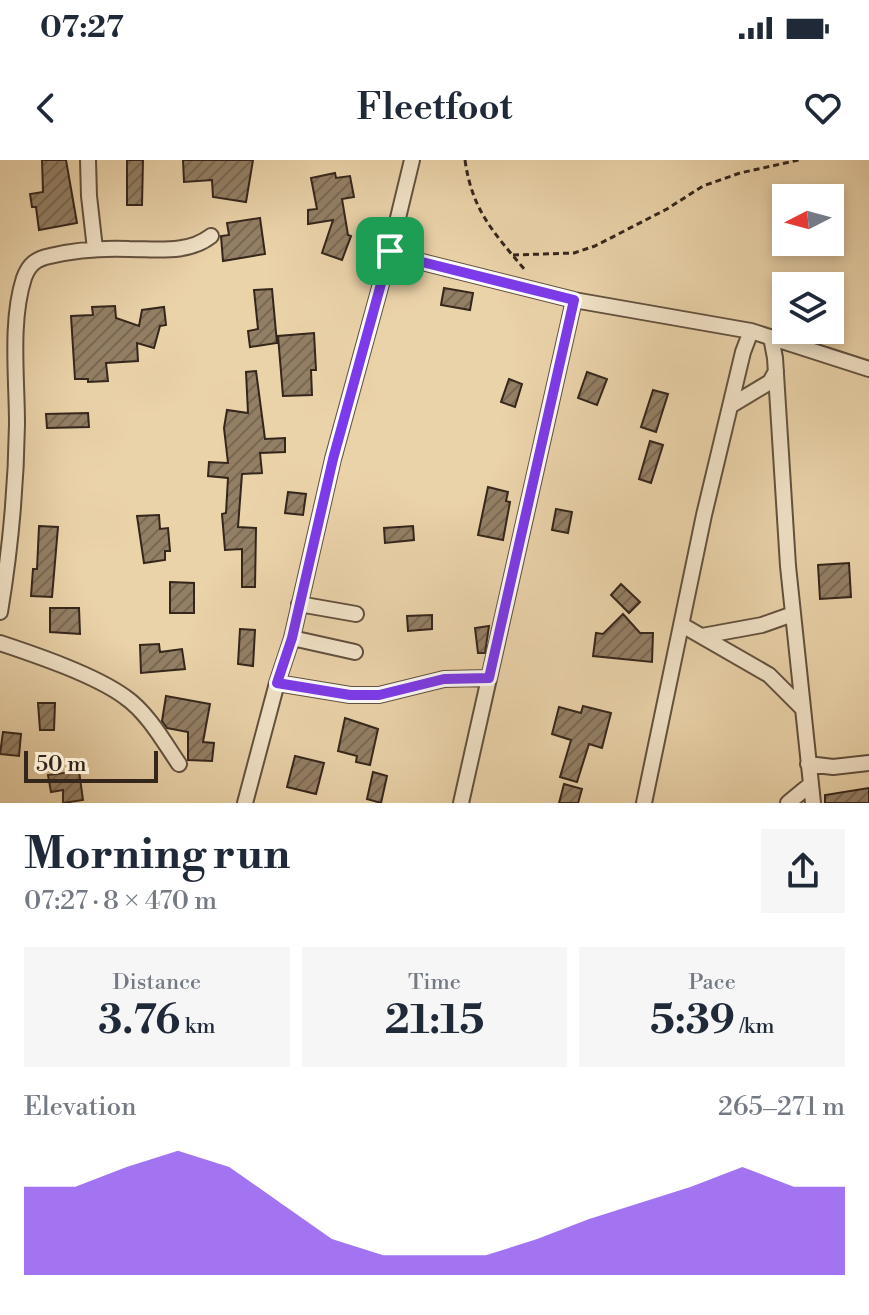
<!DOCTYPE html>
<html lang="en">
<head>
<meta charset="utf-8">
<style>
	:root { --surface:#fff; --page:#f6f6f7; --text:#1f2937; --muted:#747a83; --accent:#7c3aed }
	body { margin:0; font-family:"Libre Bodoni",serif; background:var(--page); color:var(--text); height:100vh; display:flex; flex-direction:column; font-size:30px; white-space:nowrap }
	* { box-sizing:border-box; margin:0 }
	p { font-size:26px; color:var(--muted) }
	.icon { flex:none; width:44px; height:44px; fill:none; stroke:currentColor; stroke-width:2; stroke-linecap:round; stroke-linejoin:round }
	.map { position:relative; height:643px; overflow:hidden }
	.drawer { display:flex; flex-direction:column; background:var(--surface); flex:1 }
	.drawer>* { flex:none }
	.needle { width:52px; rotate:264deg }
	.tools { position:absolute; left:772px; top:24px; display:grid; gap:16px }
	.tools a { display:grid; place-items:center; width:72px; height:72px; border-radius:0px; background:var(--surface); box-shadow:0 4px 12px #0003; font-size:40px }
	.scale { position:absolute; left:24px; bottom:20px; width:134px; box-sizing:border-box; padding-left:8px; border:4px solid #35261c; border-top:0; font-size:22px; line-height:28px; white-space:nowrap; color:#35261c; -webkit-text-stroke:6px #f1e2c7; paint-order:stroke }
	.pin { position:absolute; display:grid; place-items:center; width:68px; height:68px; color:#fff; margin:-34px; border-radius:16px; box-shadow:0 4px 12px #0006 }
	.round { display:grid; place-items:center; flex:none; width:84px; height:84px; border-radius:0px; background:var(--page) }
	.headline { display:flex; align-items:center; justify-content:space-between; height:136px; padding:0 24px }
	h1 { font-size:44px; font-weight:700; line-height:60px }
	.metrics { display:grid; grid-template-columns:repeat(3,1fr); gap:12px; height:136px; padding:8px 24px }
	.metrics div { display:grid; align-content:center; border-radius:0px; background:var(--page); text-align:center }
	.metrics b { font-size:40px; font-weight:700 }
	.metrics small { font-size:22px; font-weight:400 }
	.metrics p { font-size:22px }
	.chart { height:224px; padding:16px 24px }
	.chart p { display:flex; justify-content:space-between }
	.chart svg { width:100%; height:144px; margin-top:8px; fill:var(--accent); opacity:.7 }
	.status { display:flex; justify-content:space-between; align-items:center; height:56px; padding:0 40px; background:var(--surface); direction:ltr }
	.status svg { height:22px; fill:currentColor }
	header { display:flex; justify-content:space-between; align-items:center; height:104px; padding:0 24px; background:var(--surface); font-size:36px; font-weight:700 }
	.map>svg:first-child { display:block }
</style>
</head>
<body>
<div class="status"><b>07:27</b><svg viewBox="0 0 49 12"><path d="M0 12V9h3v3zM5 12V6h3v6zM10 12V3h3v9zM15 12V0h3v12zM26 1h20v11H26zM47 4h2v5h-2z"/></svg></div>
<header><svg class="icon" aria-label="back" viewBox="0 0 24 24"><path d="M15 5l-7 7 7 7"/></svg>Fleetfoot<svg class="icon" aria-label="heart" viewBox="0 0 24 24"><path d="M12 20l-8-8c-3-5 5-10 8-4 3-6 11-1 8 4z"/></svg></header>
<div class="map">
<svg width="869" height="643" viewBox="0 0 869 643">
	<defs>
		<pattern id="building-hatch" width="6" height="6" patternUnits="userSpaceOnUse" patternTransform="scale(2)"><rect width="6" height="6" fill="#937f65"/><path d="M-1 1l2-2M0 6l6-6M5 7l2-2" fill="none" stroke="#796852"/></pattern>
	</defs>
	<rect width="100%" height="100%" fill="#ead2a9"/>
	<filter id="stains"><feTurbulence type="fractalNoise" baseFrequency=".0025" numOctaves="4"/><feColorMatrix values="0 0 0 0 .2 0 0 0 0 .09 0 0 0 0 .02 0 0 0 .5 -.17"/></filter>
	<radialGradient id="worn" r=".72"><stop offset=".6" stop-color="#630" stop-opacity="0"/><stop offset="1" stop-color="#630" stop-opacity=".3"/></radialGradient>
	<path fill="url(#building-hatch)" stroke="#35261c" stroke-width="2" d="M42 0H66L77 63 39 70 36 47H32L30 34 43 32Z
		M127 0H143L142 45H127Z
		M183 0H253L246 42 213 37 212 20 184 22Z
		M335 13 336 18 350 16 354 37 342 39 348 75 351 76 342 100 322 93 333 60 308 64V50L317 49 311 18Z
		M260 58 265 94 223 101 221 76 229 75 227 63Z
		M444 128 473 133 470 150 441 145Z
		M272 129 277 183 250 187 248 171 258 169 254 130Z
		M115 146 116 158 139 166 142 150 164 147 166 165 160 166 154 188 137 183 138 201 106 203 108 221 88 222V219H75L71 156 93 155 92 147Z
		M314 173 316 210H311L312 235 283 236 278 176Z
		M256 211 265 279 285 278V292L260 293 262 313 242 314 238 367 256 368 255 427H242V389L225 390 222 354 226 353 228 318 208 316 209 302 228 303 224 268 227 250 248 253 246 212Z
		M587 212 607 219 597 245 578 238Z
		M509 219 522 224 515 247 501 242Z
		M653 230 668 234 656 272 641 267Z
		M88 253 89 267 47 268 46 254Z
		M650 281 663 285 651 323 639 319Z
		M488 327 508 332 506 341 510 342 503 380 478 375Z
		M288 332 306 334 303 355 285 353Z
		M556 349 572 352 568 373 552 370Z
		M159 355 160 369 168 368 170 391H165V400L144 403 137 356Z
		M39 366 58 367 52 437 31 436 33 409H37Z
		M413 366 414 380 385 383 384 368Z
		M849 403 851 437 820 439 818 405Z
		M170 422 194 423V453H170Z
		M621 424 640 442 629 453 611 435Z
		M50 448H79L80 474 50 472Z
		M623 454 640 473H653L652 502 593 496 596 473 603 474Z
		M432 455V469L408 471 407 456Z
		M489 466 485 493H478L475 468Z
		M240 469 255 470 253 506 238 504Z
		M159 484 160 492 182 489 185 509 141 513 140 485Z
		M166 536 210 544 203 582 214 583 212 601 188 600V572L167 568 162 561Z
		M38 543H55L54 570H40Z
		M583 546 611 553 602 588 589 584 577 622 560 617 571 580 552 574 559 547 581 553Z
		M345 558 378 569 370 605 356 602 357 596 338 591Z
		M3 572 21 574 19 596 0 594Z
		M295 596 324 603 316 634 287 627Z
		M79 611 83 640 63 643V630L51 632 48 615Z
		M373 612 387 616 381 643 367 639Z
		M564 624 582 629 578 643H559Z
		M869 628V643H825V635Z"/>
	<g fill="none" stroke-linecap="round" stroke-linejoin="round">
		<defs>
			<path id="minor" d="M88 0 89 36 95 89
				M390 91 422 102 574 140 751 171 869 209
				M771 177 775 198 788 406 813 643
				M730 246 770 222 776 211
				M299 444 356 454
				M0 452C11 386 16 331 17 264 17 218 10 161 24 118 29 104 36 99 50 96 75 90 103 88 129 89 157 89 188 94 211 76
				M682 465 769 515 803 549
				M702 476 762 465 793 454
				M292 478 355 492
				M0 483C36 495 95 515 125 537 148 553 164 582 179 604
				M277 523 350 535H379L444 519 489 518
				M808 604 833 607 869 603
				M245 643 277 523 292 478 333 299 390 91 412 0
				M461 643 574 140
				M644 643 704 355 743 192 751 171
				M788 643 811 624"/>
		</defs>
		<use href="#minor" stroke="#62513f" stroke-width="18"/>
		<path stroke="#35261c" stroke-width="3" stroke-dasharray="6 4" stroke-linecap="butt" d="M465 0C472 50 493 72 525 110
			M513 95 574 93 595 86 667 49 703 26 740 13 799 0"/>
		<use href="#minor" stroke="#f1e2c7" stroke-width="14"/>
	</g>
	<g fill="none" stroke-linecap="round" stroke-linejoin="round">
		<defs>
			<path id="route" d="M390 91 422 102 574 140 489 518 444 519 379 535H350L277 523 292 478 333 299Z"/>
		</defs>
		<use href="#route" stroke="#fff" stroke-width="16"/>
		<use href="#route" stroke="#7c3aed" stroke-width="10"/>
	</g>
	<rect width="100%" height="100%" filter="url(#stains)"/>
	<rect width="100%" height="100%" fill="url(#worn)"/>
</svg>
<div class="tools">
<a><svg class="needle" viewBox="-14 -14 28 28"><path d="M0-13l5 13h-10z" fill="#e53935"/><path d="M0 13l5-13h-10z" fill="#747a83"/></svg></a>
<a><svg class="icon" aria-label="layers" viewBox="0 0 24 24"><path d="M12 4l9 5-9 5-9-5zM3 14l9 5 9-5"/></svg></a>
</div>
<div class="scale">50 m</div>
<div class="pin" style="left:390px;top:91px;background:#1e9e55"><svg class="icon" aria-label="arrive" viewBox="0 0 24 24"><path d="M6 21V4h12l-3 4 3 4H6"/></svg></div>
</div>
<section class="drawer">
<div class="headline"><div><h1>Morning run</h1><p>07:27 · 8 × 470 m</p></div><a class="round"><svg class="icon" aria-label="share" viewBox="0 0 24 24"><path d="M12 15V3M7 8l5-5 5 5M5 13v7h14v-7"/></svg></a></div>
<div class="metrics">
<div><p>Distance</p><b>3.76<small> km</small></b></div>
<div><p>Time</p><b>21:15</b></div>
<div><p>Pace</p><b>5:39<small> /km</small></b></div>
</div>
<div class="chart"><p><span>Elevation</span>265–271 m</p>
<svg viewBox="0 0 160 44" preserveAspectRatio="none"><path d="M0 44V17L10 17L20 11L30 6L40 11L50 22L60 33L70 38L80 38L90 38L100 33L110 27L120 22L130 17L140 11L150 17L160 17V44z"/></svg>
</div>
</section>
</body>
</html>
